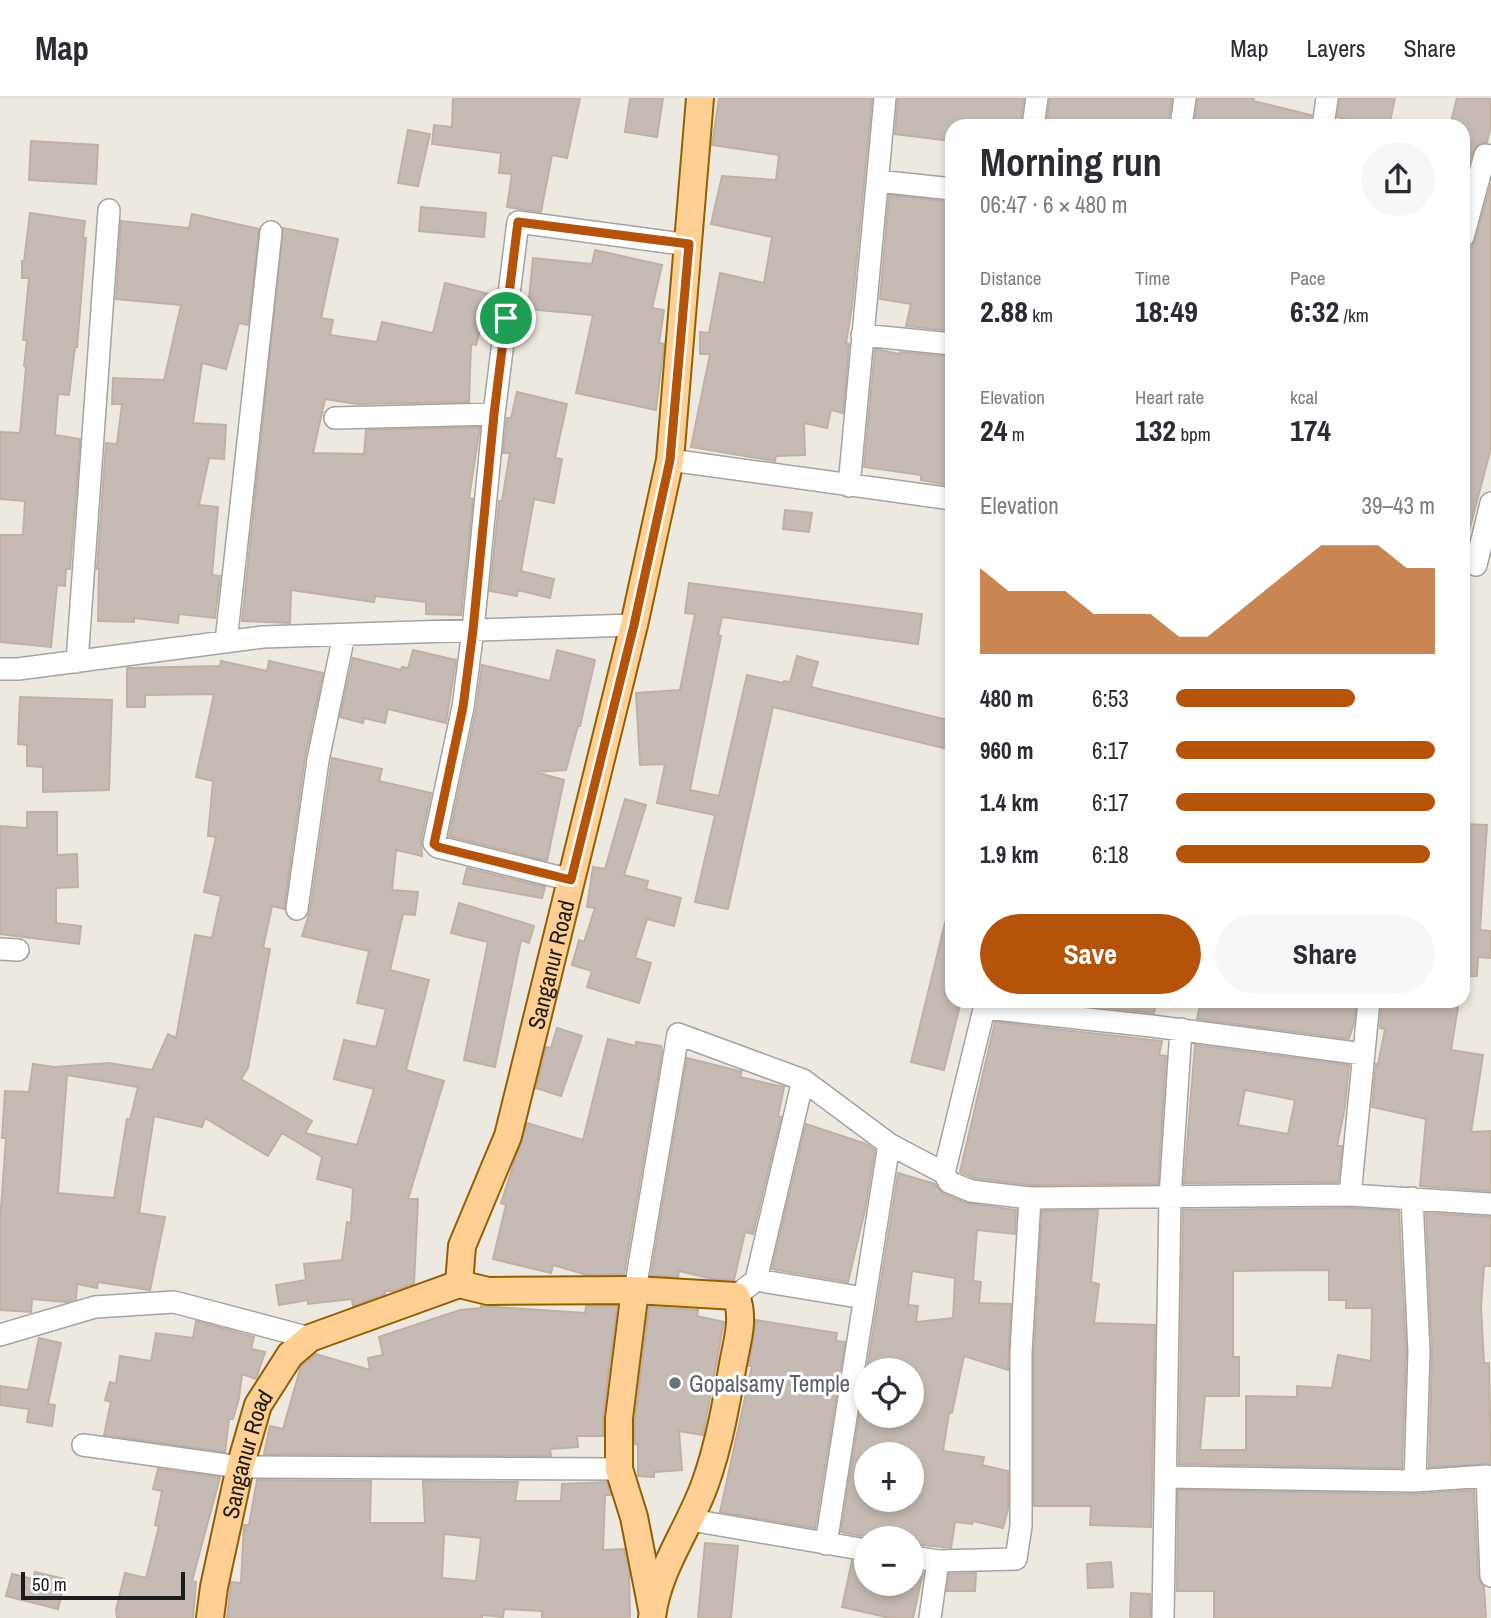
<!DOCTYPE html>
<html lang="en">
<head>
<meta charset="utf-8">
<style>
	:root { --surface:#fff; --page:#f7f7f7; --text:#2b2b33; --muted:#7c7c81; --line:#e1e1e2; --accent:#b45309 }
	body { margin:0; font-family:"Archivo Narrow",sans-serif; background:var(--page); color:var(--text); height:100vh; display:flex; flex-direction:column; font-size:26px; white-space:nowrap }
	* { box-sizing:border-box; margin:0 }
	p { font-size:23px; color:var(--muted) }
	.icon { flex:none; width:38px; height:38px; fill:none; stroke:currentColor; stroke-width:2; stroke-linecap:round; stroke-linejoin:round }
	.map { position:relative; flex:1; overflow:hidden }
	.panel { position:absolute; left:945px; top:21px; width:525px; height:889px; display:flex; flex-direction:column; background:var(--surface); border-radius:21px; box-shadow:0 4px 10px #0003 }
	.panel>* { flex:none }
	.buttons { position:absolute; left:854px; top:1260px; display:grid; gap:14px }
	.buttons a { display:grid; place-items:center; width:70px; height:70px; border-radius:50%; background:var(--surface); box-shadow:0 4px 10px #0003; font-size:35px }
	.scale { position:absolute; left:21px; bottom:18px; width:164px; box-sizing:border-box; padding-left:7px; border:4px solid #1c1c1c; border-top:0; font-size:19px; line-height:24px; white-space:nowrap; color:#1c1c1c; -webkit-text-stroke:5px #fff; paint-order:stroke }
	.pin { position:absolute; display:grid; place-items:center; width:60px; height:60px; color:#fff; margin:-30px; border:4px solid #fff; border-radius:50%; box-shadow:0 2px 7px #0007 }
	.round { display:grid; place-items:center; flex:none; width:74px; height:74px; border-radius:37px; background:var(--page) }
	.overview { display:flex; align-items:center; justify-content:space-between; height:119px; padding:0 35px }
	h1 { font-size:38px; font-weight:700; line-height:52px }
	.figures { display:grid; grid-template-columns:repeat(3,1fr); gap:10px; height:119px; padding:7px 35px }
	.figures div { display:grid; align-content:center }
	.figures b { font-size:30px; font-weight:700 }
	.figures small { font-size:19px; font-weight:400 }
	.figures p { font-size:19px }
	.chart { height:196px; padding:14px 35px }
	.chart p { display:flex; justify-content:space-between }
	.chart svg { width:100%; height:126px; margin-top:7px; fill:var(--accent); opacity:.7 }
	.action { display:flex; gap:14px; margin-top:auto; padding:14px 35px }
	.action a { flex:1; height:80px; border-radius:42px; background:var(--accent); color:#fff; font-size:28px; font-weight:700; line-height:80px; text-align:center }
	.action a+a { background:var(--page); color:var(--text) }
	ul { padding:0 35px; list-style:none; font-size:23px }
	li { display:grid; grid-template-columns:112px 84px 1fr; align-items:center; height:52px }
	li i { height:18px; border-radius:9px; background:var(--accent) }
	header { display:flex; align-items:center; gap:42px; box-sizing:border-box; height:98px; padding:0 35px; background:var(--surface); border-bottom:2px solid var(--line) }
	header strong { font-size:33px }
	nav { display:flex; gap:38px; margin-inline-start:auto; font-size:24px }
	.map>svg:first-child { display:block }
</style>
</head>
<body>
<header>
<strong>Map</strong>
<nav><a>Map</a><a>Layers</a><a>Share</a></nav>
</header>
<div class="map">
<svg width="1491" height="1520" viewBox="0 0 1491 1520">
	<rect width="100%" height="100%" fill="#eee9e0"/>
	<path fill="#c6bbb4" stroke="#c0afa2" stroke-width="2" fill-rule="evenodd" d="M453 0H580L567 60 552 57 541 114 507 109 512 76 499 75 501 55 432 46 434 27 452 29Z
		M630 0H663L657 39 625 34Z
		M719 0H872L852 209 846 245 849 246 843 315 831 312 827 330 804 325 805 357 776 358 775 363 691 349 710 256H700V234L709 235 720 175 764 185 772 139 711 126 722 78 776 82 779 57 712 47Z
		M898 0H1024L1020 28H952V43L895 36Z
		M1050 0H1172L1168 28H1046Z
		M1198 0H1254L1253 3 1311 17 1310 28H1194Z
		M1340 0H1395L1389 28H1375L1337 19Z
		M1457 0H1491V27L1487 44 1480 45 1473 53 1463 88V28H1450Z
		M408 32 430 36 418 88 398 85Z
		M31 43 98 47 96 86 29 82Z
		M1491 85V350L1469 433 1463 432V152L1472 149 1475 143Z
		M889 97 952 104V233L906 228 911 206 880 201Z
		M421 109 486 115 484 139 419 133Z
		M30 115 85 123 83 140H86L77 249H75L69 297 58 296 55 337 80 341 70 471H66L65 488 57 487 51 549 0 544V437H23L25 403 0 401V334L20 335 26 269 24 268 27 242H23L29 180H22V163H24Z
		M192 116 259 131 248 227 239 225 226 271 202 265 193 325 226 327 224 361 209 360 199 407 218 409 212 477 220 478 215 520 179 516 178 525 134 520V524L98 523 99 471H97L106 345 117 346 122 306H112L113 280 164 282 181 207 116 201 121 123 189 130Z
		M283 130 338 141 321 220 333 222 330 237 377 244 382 224 433 235 445 185 489 196 476 247 471 246 469 304 357 306 325 301 313 355 364 356 366 332 480 329 469 400 473 401 461 517 426 516V504L375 498 374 504 291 492 290 525 242 523Z
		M595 152 662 167 652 210 664 212 659 245 664 246 656 312 576 295 593 217 528 211 533 160 592 166Z
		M875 251 899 256 900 254 952 259V361L947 387 921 382V377L864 369Z
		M517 294 567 306 555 360 562 361 554 405 534 401 521 473 554 481 550 500 518 492 517 498 490 493 499 403H502L510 355H503L507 320H511Z
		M785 412 812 415 809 434 783 431Z
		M689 485 922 516 918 546 722 519 718 537 721 538 690 692 719 698 747 577 783 585 784 583 790 584 797 558 818 564 811 589 952 623V652L773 609 728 811 695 804 715 717 657 705 665 666 640 667 636 595 680 592 695 516 685 515Z
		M413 552 456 562 446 625 388 611 385 625 364 620 363 625 340 619 353 560 401 572 402 569 408 570Z
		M557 552 595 562 580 628H578L566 672 535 674 564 682 547 763 449 738 476 612 482 567 550 583Z
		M221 563 267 573 269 563 323 575 305 659 284 811 272 808 263 850 270 851 248 970 241 981 312 1023 305 1035 357 1047 374 991 334 981 344 942 376 949 386 911 357 905 369 853 302 838 310 813 332 660 382 671 379 683 431 695 421 742 422 758 396 752 392 792 418 794 415 817 403 816 390 872 429 882 406 972 444 983 408 1101H418L414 1186 392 1193H385V1196L353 1208 352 1201 308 1206V1202L279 1207 276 1187 306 1182 304 1166 342 1162 347 1124 351 1125 353 1090 317 1081 322 1059 282 1035 268 1058 205 1020 202 1029 154 1018 139 1115 165 1119 150 1192 98 1184 97 1190 77 1186 76 1201 66 1204 32 1201 31 1214 0 1212V1124L6 1040H2L5 993 29 994 33 966 54 969 109 965 152 972 168 936 176 940 195 837 212 840 221 798 204 794 216 739 208 738 213 683 196 679 214 596 145 597V609H127V570L220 568ZM67 977 138 989 130 1022 127 1021 114 1100 58 1095Z
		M20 599 112 602 109 692 43 694V669L27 668V647L18 646Z
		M625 701 646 707 624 777 648 783 646 791 681 800 674 828 647 821 635 860 651 865 639 905 587 889 592 873 572 867 579 842 584 844 595 810 587 809 593 769 605 771Z
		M27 714H57V757L77 756 78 789 56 790V825L81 828 79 846 0 836V728L27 730Z
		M1463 726 1487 727 1480 832 1491 833V860L1478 859 1477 878H1463Z
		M467 770 545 789 542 800 463 786Z
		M459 805 534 828 529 845 521 842 495 969 464 962 488 844 451 835Z
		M945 825 952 826V903H961L944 972 911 964Z
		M1060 903H1157L1154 915 1059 905Z
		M1201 903H1356L1354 925 1349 941 1197 921Z
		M1382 903H1459L1451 952 1483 957 1471 1034 1491 1033V1093L1420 1088 1426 1021 1372 1009 1376 966 1378 967 1385 931 1380 930Z
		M995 924 1162 943 1159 957 1166 958 1158 1086 1031 1087 974 1080 960 1074Z
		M557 930 582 938 561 998 536 990 546 949 551 950Z
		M608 941 636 948V944L661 948 662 953 624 1176 587 1177 553 1167 551 1175 493 1161 506 1107 501 1105 527 1025 583 1042Z
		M1195 947 1349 967 1345 1009 1337 1048H1342L1338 1084 1184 1085ZM1245 992 1295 1002 1288 1036 1238 1027Z
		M687 960 739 973H742L740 979 784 989 778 1018 781 1019 753 1136 745 1134 734 1182 713 1181 679 1173 678 1179 651 1177Z
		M806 1026 866 1046 875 1052 865 1112 848 1184 772 1171Z
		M898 1075 935 1086 944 1096 966 1105 1016 1112 1015 1136 977 1132 973 1183 981 1184 979 1205 1011 1206 1008 1272 964 1258 952 1315H949L943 1353 984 1359 982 1367 1008 1373V1411L1003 1430 973 1423 972 1426 955 1424 951 1450 912 1446V1440H871L841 1434 866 1275V1318H912V1272H867ZM912 1173 955 1180 953 1220 916 1224 918 1208 908 1207ZM866 1356H912V1402H866Z
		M1350 1110 1399 1113 1406 1254 1402 1370 1179 1366 1183 1112ZM1329 1172V1202H1346V1210H1372L1371 1263 1338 1257 1332 1290 1297 1288V1299L1246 1298V1352H1200L1205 1298H1239V1259H1233V1173Z
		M1098 1112 1091 1184 1099 1186 1094 1225 1155 1227 1151 1429 1090 1427 1091 1408H1034V1254L1042 1113Z
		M1426 1115 1491 1119V1168H1484L1481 1209 1484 1265H1489L1491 1366 1429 1369 1432 1253Z
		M481 1208 585 1215 586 1208H617L603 1318V1338H577L578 1349 550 1351 551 1358 264 1356 270 1328 283 1331 301 1268 316 1256 370 1272 368 1260 383 1257 379 1239 460 1212 481 1210Z
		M649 1209 698 1212 697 1218 724 1224 703 1337 679 1333 682 1372 654 1374V1379L638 1378V1347L635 1346V1321Z
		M756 1222 837 1235 836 1243 845 1244 815 1430 720 1414 752 1268H749Z
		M196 1223 254 1239 251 1251 265 1254 256 1281 242 1276 239 1300 233 1321H229L225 1354 104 1337 111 1304 105 1302 110 1284 116 1286 120 1258 151 1263 156 1235 193 1240Z
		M39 1240 61 1245 48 1306 55 1307 52 1328 27 1324 29 1311 0 1307V1288L28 1292Z
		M158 1371 220 1379 192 1483 196 1484 193 1520H117L116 1512 125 1475 146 1480 159 1428 155 1427 162 1393 153 1391Z
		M257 1382 371 1383 370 1425H425L423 1383 518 1384 515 1403H561L562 1386 607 1384 611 1397H605L603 1452 624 1451 629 1474 630 1520H542V1513L504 1511 503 1519 482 1517V1520H227L231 1484 241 1485 244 1427H249ZM444 1436 481 1440 476 1483 442 1480Z
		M1178 1392 1415 1396 1474 1392 1478 1479 1484 1489 1486 1520H1214V1493H1177Z
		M705 1445 738 1448 731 1520H698Z
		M852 1463 866 1465V1486H912V1472L923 1474 913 1520H890L842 1509Z
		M1111 1464 1113 1489 1088 1490 1087 1466Z
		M35 1474 65 1481 58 1511 6 1498 12 1476 33 1481Z
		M976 1475 975 1493H947L949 1476Z
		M1131 1495 1150 1496V1520H1130Z"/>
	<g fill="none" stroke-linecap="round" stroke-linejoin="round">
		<defs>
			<path id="minor" d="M1033 28 1037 0
				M1181 28 1185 0
				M1323 28 1327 0
				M878 83 952 91
				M1463 139 1485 57 1491 58
				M862 237 952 246
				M335 320 494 316
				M670 362 952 401
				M849 388 885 0
				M1476 467 1491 405
				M226 544 271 134
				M77 564 109 112
				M0 571H18L263 539 634 527
				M571 782 438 749 434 745 463 609 473 532 494 316 518 124 689 147
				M297 811 318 662 344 537
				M0 851 18 852
				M985 910 1152 928 1363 956
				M944 1075 986 903
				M1350 1097 1369 903
				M1412 1100 1419 1254 1415 1383
				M756 1182 864 1200
				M635 1192 678 936 803 982
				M736 1198 756 1182 803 982 889 1046 944 1075 949 1084 971 1093 1030 1100 1350 1097 1491 1106
				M0 1237 95 1209 174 1204 310 1240
				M83 1347 240 1369 619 1371
				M1166 1379 1415 1383 1487 1378 1491 1478
				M691 1422 866 1452
				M826 1446 889 1046
				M912 1459 938 1463 930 1520
				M938 1463 1016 1461 1021 1428V1254L1030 1100
				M1163 1520 1170 1099 1181 931"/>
			<g id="major">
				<path id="s1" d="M459 1186 462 1148 508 1038 634 527 670 362 700 0"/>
				<path d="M635 1192 619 1320V1371L634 1419 652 1511"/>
				<path id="s2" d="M210 1520 214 1489 240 1369 258 1307 290 1257 310 1240 459 1186 488 1193 635 1192 736 1198C745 1220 737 1244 733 1266 726 1307 719 1347 705 1386 689 1431 657 1472 652 1520"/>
			</g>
		</defs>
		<use href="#minor" stroke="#a3a3a3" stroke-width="24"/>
		<use href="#major" stroke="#936000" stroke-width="30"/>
		<use href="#minor" stroke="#fff" stroke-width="21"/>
		<use href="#major" stroke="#ffcf94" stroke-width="26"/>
	</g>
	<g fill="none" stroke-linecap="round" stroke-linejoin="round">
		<defs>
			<path id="route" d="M518 124 689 146 670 362 634 527 571 782 438 749 434 746 463 609 473 532 494 316Z"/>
		</defs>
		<use href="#route" stroke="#fff" stroke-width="14"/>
		<use href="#route" stroke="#b45309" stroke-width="9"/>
	</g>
	<circle fill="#6b7280" stroke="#fff" stroke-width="2.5" cx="675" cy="1285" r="7"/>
	<g text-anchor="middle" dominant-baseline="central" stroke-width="6" stroke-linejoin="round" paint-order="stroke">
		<g font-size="23" fill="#1c1c1c" stroke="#fff">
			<text stroke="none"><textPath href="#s1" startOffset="334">Sanganur Road</textPath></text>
			<text stroke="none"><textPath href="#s2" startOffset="168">Sanganur Road</textPath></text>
		</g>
		<g font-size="23" fill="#5b616d" stroke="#fff" text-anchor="start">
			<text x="689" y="1285">Gopalsamy Temple</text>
		</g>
	</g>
</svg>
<div class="buttons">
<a><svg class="icon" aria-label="locate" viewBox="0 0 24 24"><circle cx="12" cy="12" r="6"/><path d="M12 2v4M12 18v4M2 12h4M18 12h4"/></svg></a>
<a>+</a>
<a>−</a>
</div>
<div class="scale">50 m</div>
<div class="pin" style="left:506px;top:220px;background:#1e9e55"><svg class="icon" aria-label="arrive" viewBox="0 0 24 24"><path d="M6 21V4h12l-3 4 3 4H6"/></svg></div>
<section class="panel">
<div class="overview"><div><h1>Morning run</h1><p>06:47 · 6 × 480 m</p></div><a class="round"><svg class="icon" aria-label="share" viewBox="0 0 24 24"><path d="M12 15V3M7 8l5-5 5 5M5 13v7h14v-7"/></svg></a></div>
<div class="figures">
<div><p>Distance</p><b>2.88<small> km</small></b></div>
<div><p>Time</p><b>18:49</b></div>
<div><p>Pace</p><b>6:32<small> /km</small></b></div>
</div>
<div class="figures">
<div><p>Elevation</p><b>24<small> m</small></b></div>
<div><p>Heart rate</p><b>132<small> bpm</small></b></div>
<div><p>kcal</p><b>174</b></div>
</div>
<div class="chart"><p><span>Elevation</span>39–43 m</p>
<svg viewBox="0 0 160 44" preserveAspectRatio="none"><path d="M0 44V14L10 22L20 22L30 22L40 30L50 30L60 30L70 38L80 38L90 30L100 22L110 14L120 6L130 6L140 6L150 14L160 14V44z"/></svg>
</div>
<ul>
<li><b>480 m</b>6:53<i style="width:69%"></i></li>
<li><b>960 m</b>6:17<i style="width:100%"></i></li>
<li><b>1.4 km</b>6:17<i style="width:100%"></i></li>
<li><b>1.9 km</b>6:18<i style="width:98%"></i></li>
</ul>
<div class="action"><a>Save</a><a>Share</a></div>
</section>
</div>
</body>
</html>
